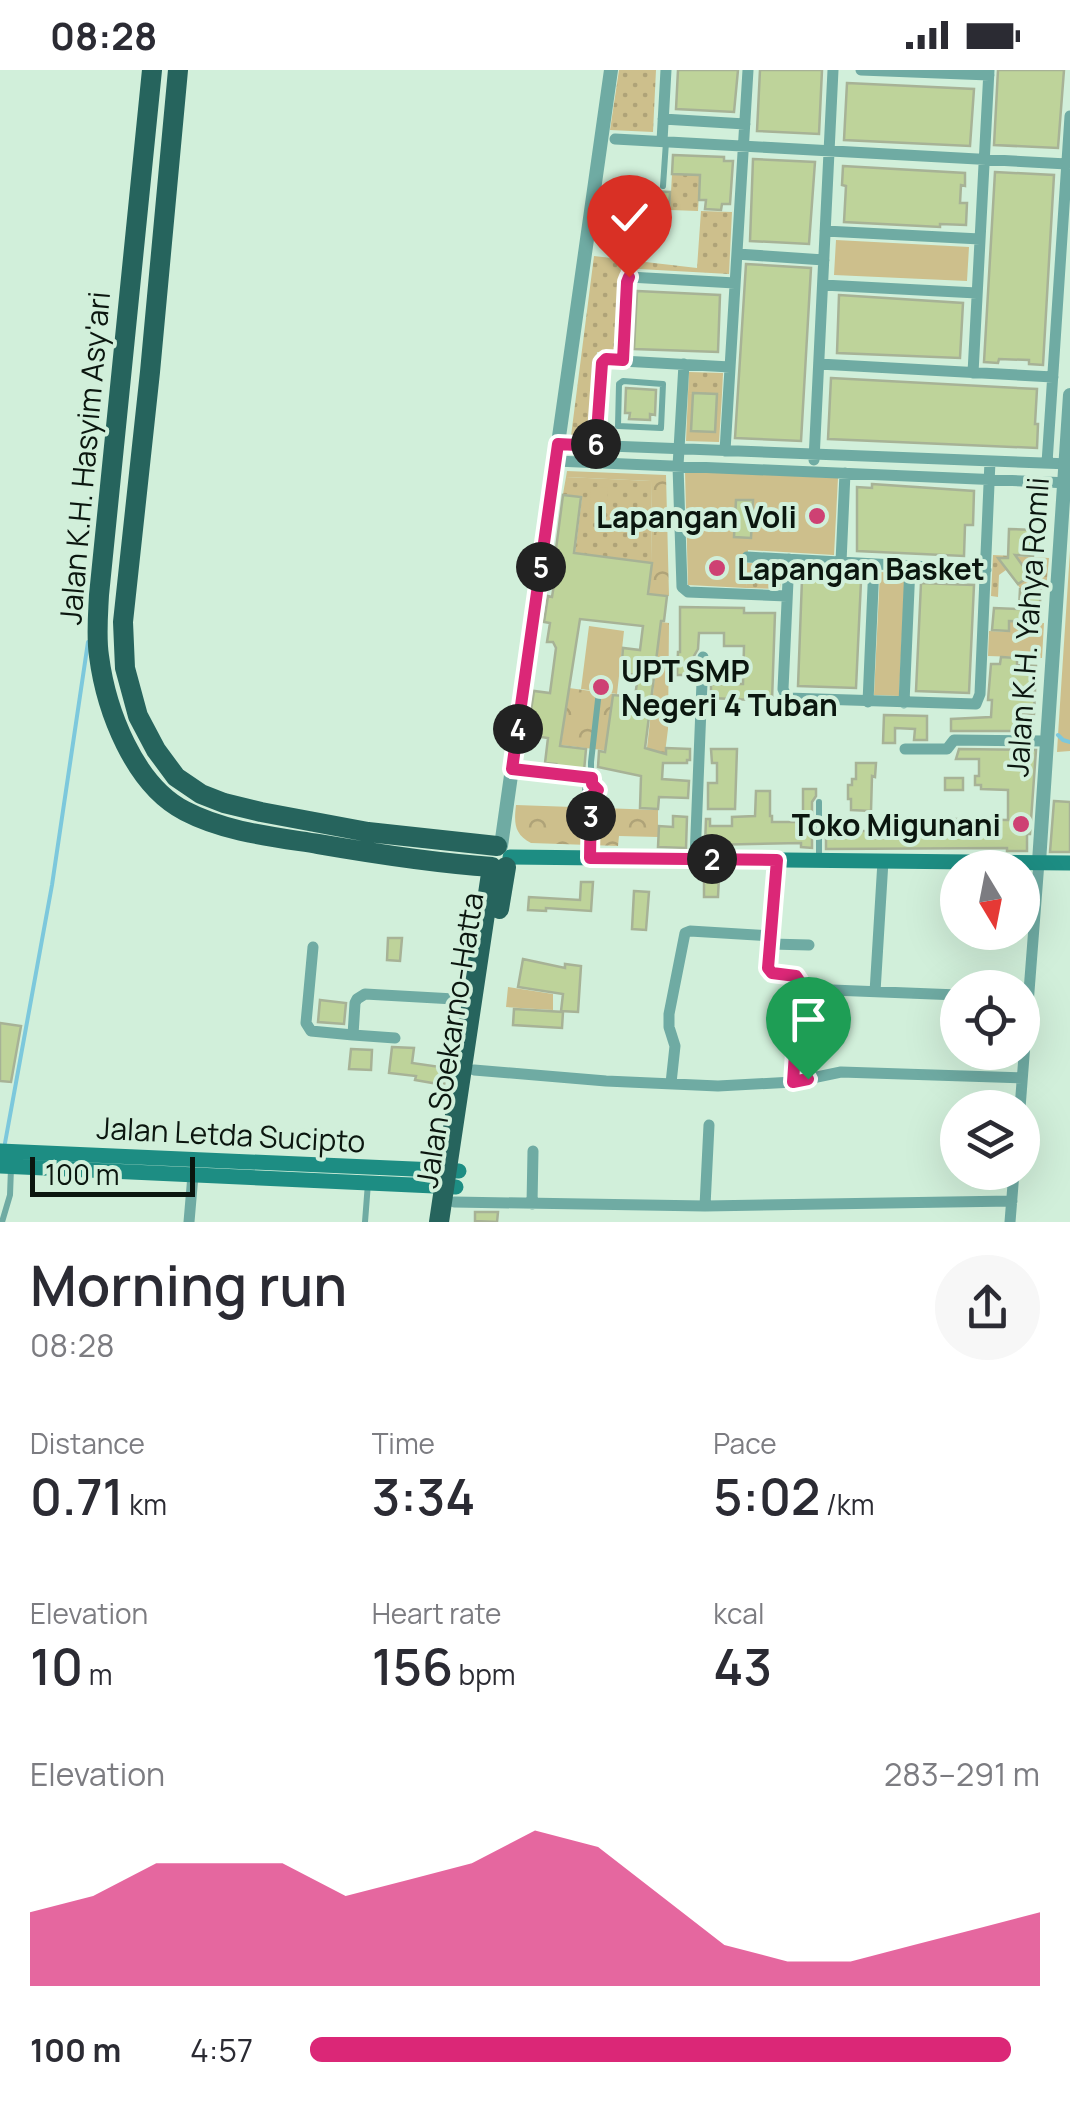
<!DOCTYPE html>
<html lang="en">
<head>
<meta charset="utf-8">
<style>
	:root { --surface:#fff; --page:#f7f7f7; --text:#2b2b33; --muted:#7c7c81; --accent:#db2777 }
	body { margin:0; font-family:Manrope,sans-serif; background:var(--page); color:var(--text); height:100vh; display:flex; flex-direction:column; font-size:38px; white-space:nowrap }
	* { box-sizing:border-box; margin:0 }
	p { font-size:32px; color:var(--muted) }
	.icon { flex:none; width:55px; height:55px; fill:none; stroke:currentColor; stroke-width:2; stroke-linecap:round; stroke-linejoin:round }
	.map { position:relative; height:1152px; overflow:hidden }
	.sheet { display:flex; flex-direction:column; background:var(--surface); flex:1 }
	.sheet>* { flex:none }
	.needle { width:65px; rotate:170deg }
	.tools { position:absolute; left:940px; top:780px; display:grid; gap:20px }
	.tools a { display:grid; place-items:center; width:100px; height:100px; border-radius:50%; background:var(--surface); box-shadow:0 10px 40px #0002; font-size:50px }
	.scale { position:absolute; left:30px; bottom:25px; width:165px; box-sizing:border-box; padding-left:10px; border:5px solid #0b160f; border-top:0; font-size:28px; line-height:35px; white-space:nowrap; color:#0b160f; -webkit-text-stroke:8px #d1efda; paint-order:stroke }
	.pin { position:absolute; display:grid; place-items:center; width:85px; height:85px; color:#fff; margin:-102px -42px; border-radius:50% 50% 50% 0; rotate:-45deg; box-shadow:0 0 10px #0007 }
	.pin .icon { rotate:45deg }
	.km { position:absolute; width:50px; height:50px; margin:-25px; border-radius:50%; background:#222; color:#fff; font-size:28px; line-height:50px; text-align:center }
	.round { display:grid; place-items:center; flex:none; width:105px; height:105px; border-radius:52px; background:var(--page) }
	.headline { display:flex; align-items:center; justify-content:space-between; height:170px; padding:0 30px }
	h1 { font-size:55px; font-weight:600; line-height:75px }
	.metrics { display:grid; grid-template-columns:repeat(3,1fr); gap:15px; height:170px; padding:10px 30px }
	.metrics div { display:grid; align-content:center }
	.metrics b { font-size:50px; font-weight:600 }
	.metrics small { font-size:28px; font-weight:400 }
	.metrics p { font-size:28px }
	.chart { height:280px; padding:20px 30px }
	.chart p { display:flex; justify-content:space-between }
	.chart svg { width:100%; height:180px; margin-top:10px; fill:var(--accent); opacity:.7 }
	ul { padding:0 30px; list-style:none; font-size:32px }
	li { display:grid; grid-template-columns:160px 120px 1fr; align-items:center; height:75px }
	li i { height:25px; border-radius:12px; background:var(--accent) }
	.status { display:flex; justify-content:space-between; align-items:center; height:70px; padding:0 50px; background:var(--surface); direction:ltr }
	.status svg { height:28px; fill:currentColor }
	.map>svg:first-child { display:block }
</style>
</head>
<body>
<div class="status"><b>08:28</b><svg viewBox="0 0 49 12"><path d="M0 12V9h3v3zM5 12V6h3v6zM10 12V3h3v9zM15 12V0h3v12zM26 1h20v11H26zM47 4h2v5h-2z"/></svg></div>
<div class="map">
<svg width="1070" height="1152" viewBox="0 0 1070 1152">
	<defs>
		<pattern id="grass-dots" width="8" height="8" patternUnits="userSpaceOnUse" patternTransform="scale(2.5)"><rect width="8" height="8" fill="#cdbf8c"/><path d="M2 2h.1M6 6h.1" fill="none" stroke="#afa378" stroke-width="1.8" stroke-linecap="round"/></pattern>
		<pattern id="forest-crowns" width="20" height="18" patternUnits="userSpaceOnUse" patternTransform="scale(2.5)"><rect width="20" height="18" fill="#cdbf8c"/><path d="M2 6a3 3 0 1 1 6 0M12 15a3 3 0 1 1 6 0" fill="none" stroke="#afa378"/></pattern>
	</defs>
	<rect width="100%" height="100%" fill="#d1efda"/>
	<path fill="url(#grass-dots)" d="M619 0H656L653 62 610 60Z
		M672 104 700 105 698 141 670 140Z
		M701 141 732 142 729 204 621 198 615 282H597L592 367 571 366 594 186 697 198Z
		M689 302 723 303 722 324 688 323Z
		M566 407 651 411 652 493 575 483 582 427 563 424Z
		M993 485 1049 488 1046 519 1020 518 1006 500 999 505 998 527 991 526Z
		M747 493 782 494 780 519 746 518Z"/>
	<path fill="url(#forest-crowns)" d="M567 401 666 405 669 526 649 524 652 493 651 411 566 407Z
		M661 552 669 553 668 659 665 683 647 678Z
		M569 618 635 627 629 675 618 682 561 675Z
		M516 735 658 740V767L619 766 618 776 531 773C514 764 514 753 516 735Z"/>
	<path fill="#cdbf8c" d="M836 170 969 177 967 211 834 205Z
		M688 323 722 324 719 372 686 371Z
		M685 401 838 408 834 485 748 480 746 518 688 515Z
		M591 417 608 418 606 448 589 447Z
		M1070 481V681L1057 682 1058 665Z
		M880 502 905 503 899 626 874 625Z
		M1010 552 1044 553 1042 588 988 586 989 561 1009 562Z
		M589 556 624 561 617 624 581 619Z
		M508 917 553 924V940L506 937Z"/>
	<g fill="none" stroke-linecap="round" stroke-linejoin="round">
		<path stroke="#7cc8dc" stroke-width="4" d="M1058 665 1063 670 1070 672
			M5 1073 52 815 88 572"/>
	</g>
	<path fill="#bed39a" stroke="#a7b296" stroke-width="2.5" d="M678 0H738L734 42 676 39Z
		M760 0H822L819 64 757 61Z
		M998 0H1064L1058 78 994 75Z
		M847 13 974 19 970 76 844 70Z
		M673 85 724 87V91H733L730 134H722L721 140 705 139 706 130H699L700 105 672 104Z
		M753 89 815 92 809 174 750 171Z
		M843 96 965 103V116L961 115 960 133H967L966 155 940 154V157L844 152 846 116 842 115Z
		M995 102 1054 105 1043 295 1029 294V290L999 289 998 293 984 292Z
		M644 121 670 122 669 140 643 138Z
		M746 194 811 198 801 371 735 368Z
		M637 221 720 225 718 282 634 279Z
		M839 225 963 233 960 288 837 283Z
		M831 308 1037 319 1035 354H1038L1037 378 828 369Z
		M626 318 656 320 655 345 650 344V350L629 349 630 343H625Z
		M693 323 717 324 715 362 691 361Z
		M872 414 974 421 973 455H965L964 486 857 481V417L872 418Z
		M563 425 581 427 574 483 652 493 648 524 667 526 664 551H661L645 678 666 684V678L690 679V690H687V693H663L662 709 689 711 688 728 659 727 658 739 640 738 641 706 598 697 599 681 605 682 613 625 635 627 638 605 621 603 623 578 640 580 643 556 580 549 560 676 586 679 584 701 555 697 556 694 545 693 548 668 527 665 534 621 550 623 556 578 553 572H547L550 553 544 552 548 526 552 527 556 502H553Z
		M736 430H753L751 468 734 467Z
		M1009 459 1034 460 1033 486 1015 485 1030 506 1018 514 998 488H1008Z
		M802 509 861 511 856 618 798 616Z
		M921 513 974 515 969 623 916 621Z
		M1020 519 1041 520 1039 544H1034V552L1009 551V561L992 560 994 538 1019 539Z
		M680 537 744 538V543H775L772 631 711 628V614H743L744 576H724V563H699L698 579 694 586 693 597H688L687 605H677L678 582H680Z
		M1001 587 1017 588V595L1036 596 1034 644 1022 643V661H951V649L991 647 992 630H988L991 594H1000Z
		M884 645 927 646V670H914L915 659 895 658V673H883Z
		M711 679H737L735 739H708V713H717V693H712Z
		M959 679 1036 680 1030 764H1027V781H1007V778L826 779V752L836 753V761H873V752H893V755L936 754 957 752 956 749 1008 750V720L981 719V715H975V706H979V689H956Z
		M856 693H876L875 707 872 706 871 741 851 740V729H848V715H852V709H856Z
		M945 708H963V720H945Z
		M803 719H816V726L812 732V778L801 777V773L705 775 706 749H710V756H732V747L755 746 756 721H770V746H772V752H803Z
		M1054 731 1070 732V782H1050Z
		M673 746 687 747 686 778 658 777 659 756 673 757Z
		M704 806H719L718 827H704Z
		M581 812H593L591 841 546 838V841L528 840 529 827 580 830Z
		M634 821 649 822 646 860 632 859Z
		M388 868H402L400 891 387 890Z
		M523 889 565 898V894L581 896 578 942 561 941 563 924 518 917Z
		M320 930 346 933 344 954 318 952Z
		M514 939 563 942 562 958 513 955Z
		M0 953 21 956 11 1012 0 1011Z
		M392 977 414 978 412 993 447 998 444 1015 415 1010 416 1006 389 1003Z
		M351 979 372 980 371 1000 349 999Z
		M475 1142H498L497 1152 475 1151Z"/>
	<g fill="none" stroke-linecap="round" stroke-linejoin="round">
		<path stroke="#6faba3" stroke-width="6" d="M663 116 666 72
			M623 311 663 314 661 358 618 356 619 314Z
			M513 699 592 709
			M591 713V692L599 621
			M585 720a6 6 0 1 1 12 0a6 6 0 1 1-12 0Z
			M819 732V789
			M590 785 591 726
			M2 1152 10 1125 11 1098
			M365 1152 368 1113"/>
		<path stroke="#6faba3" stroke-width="11" d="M861 0 989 5
			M663 49 745 54
			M615 69 1067 94
			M662 71 666 0
			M825 161 980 169
			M737 184 824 190
			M823 215 977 223
			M623 290 627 212 629 207 735 213
			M684 294 678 396 682 517 688 522 787 526
			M819 294 1053 307
			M973 303 989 0
			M558 374 1070 394
			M596 376 602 295 604 290 730 297
			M725 381 748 0
			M814 390 833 0
			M556 391 1070 413
			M1047 393 1070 46
			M747 487 986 500
			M789 489 783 619 787 628 976 634 980 624 990 391
			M841 492 845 403
			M868 632 874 494
			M904 633 910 496
			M905 679H947L954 670 1047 671
			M695 789 703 587
			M777 790 769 898 771 903 796 906 800 912 793 1012
			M771 874 809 875
			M313 877 306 953 311 961 353 965 355 933 357 929 365 924 472 930
			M832 920 958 925
			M875 922 883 791
			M353 965 395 968
			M474 1000 606 1011 718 1016 793 1012 841 1002 1022 1008
			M671 1013 675 976 669 957V944L685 863 690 861 771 866
			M1020 1038 1039 792
			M454 1132 705 1136 1012 1131
			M532 1134 533 1081
			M705 1136 709 1055
			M189 1152 193 1105
			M1010 1152 1014 1102"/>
		<path stroke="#6faba3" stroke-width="14" d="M501 776 611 0
			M1039 792 1070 325"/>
		<path stroke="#1d8d83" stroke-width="15" d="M510 787 1070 793
			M0 1081 459 1101
			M0 1096 456 1117"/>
		<path stroke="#26645d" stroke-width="20" d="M152 0 99 525C98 546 96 566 99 586 106 640 134 715 185 741 225 762 274 767 318 774 376 784 433 793 492 797L439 1152
			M178 0 150 302 123 552 125 598 138 646 156 680 176 707 201 724 224 733 261 742 368 762 497 776
			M499 839 506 797"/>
	</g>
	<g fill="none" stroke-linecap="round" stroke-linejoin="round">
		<defs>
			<path id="route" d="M629 207 627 212 623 290 606 289 602 293 596 376 558 374 512 699 592 708V714L598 720 591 726 590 788 777 790 768 898 772 903 796 906 800 912 793 1012 808 1009"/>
		</defs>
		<use href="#route" stroke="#fff" stroke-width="20"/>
		<use href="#route" stroke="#db2777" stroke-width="12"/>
	</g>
	<g fill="#ce4173" stroke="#d1efda" stroke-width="4">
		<circle cx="817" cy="446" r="10"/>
		<circle cx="717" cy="498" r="10"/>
		<circle cx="601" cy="617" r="10"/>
		<circle cx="1021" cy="754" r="10"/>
	</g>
	<g text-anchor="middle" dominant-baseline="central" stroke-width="8" stroke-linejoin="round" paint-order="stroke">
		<g font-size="30" fill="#0b160f" stroke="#d1efda">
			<text transform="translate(84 388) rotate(-85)">Jalan K.H. Hasyim Asy'ari</text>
			<text transform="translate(1027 557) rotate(-86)">Jalan K.H. Yahya Romli</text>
			<text transform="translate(449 970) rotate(-81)">Jalan Soekarno-Hatta</text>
			<text transform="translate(231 1064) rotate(3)">Jalan Letda Sucipto</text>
		</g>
		<g font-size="30" font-weight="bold" fill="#0b160f" stroke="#d1efda" text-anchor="end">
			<text x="797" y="446">Lapangan Voli</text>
			<text x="737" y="498" text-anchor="start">Lapangan Basket</text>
			<text x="621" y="600" text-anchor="start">UPT SMP<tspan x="621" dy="34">Negeri 4 Tuban</tspan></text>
			<text x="1001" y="754">Toko Migunani</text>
		</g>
	</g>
</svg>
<div class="tools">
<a><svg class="needle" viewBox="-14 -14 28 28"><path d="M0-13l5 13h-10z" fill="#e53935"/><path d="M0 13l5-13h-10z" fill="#7c7c81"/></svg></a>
<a><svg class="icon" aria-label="locate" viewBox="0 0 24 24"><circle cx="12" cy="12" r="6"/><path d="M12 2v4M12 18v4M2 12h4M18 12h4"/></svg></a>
<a><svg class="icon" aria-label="layers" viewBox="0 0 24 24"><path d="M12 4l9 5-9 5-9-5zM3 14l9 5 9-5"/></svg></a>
</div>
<div class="scale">100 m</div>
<div class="pin" style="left:808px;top:1009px;background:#1e9e55"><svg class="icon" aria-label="arrive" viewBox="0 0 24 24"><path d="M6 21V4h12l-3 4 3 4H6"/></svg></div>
<div class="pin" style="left:629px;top:207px;background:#d93025"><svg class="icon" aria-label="check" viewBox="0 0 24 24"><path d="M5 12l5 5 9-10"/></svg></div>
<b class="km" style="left:712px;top:789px">2</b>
<b class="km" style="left:591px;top:746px">3</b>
<b class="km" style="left:518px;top:659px">4</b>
<b class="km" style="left:541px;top:497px">5</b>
<b class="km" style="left:596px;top:374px">6</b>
</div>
<section class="sheet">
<div class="headline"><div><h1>Morning run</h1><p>08:28</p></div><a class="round"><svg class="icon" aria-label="share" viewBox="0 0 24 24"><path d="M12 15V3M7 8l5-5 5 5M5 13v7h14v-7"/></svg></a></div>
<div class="metrics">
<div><p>Distance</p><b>0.71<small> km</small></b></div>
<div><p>Time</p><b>3:34</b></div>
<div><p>Pace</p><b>5:02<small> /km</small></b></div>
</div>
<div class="metrics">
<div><p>Elevation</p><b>10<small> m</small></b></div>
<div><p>Heart rate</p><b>156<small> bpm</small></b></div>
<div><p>kcal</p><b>43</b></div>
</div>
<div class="chart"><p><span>Elevation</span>283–291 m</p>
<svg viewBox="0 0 160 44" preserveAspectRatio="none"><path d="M0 44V26L10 22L20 14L30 14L40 14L50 22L60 18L70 14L80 6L90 10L100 22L110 34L120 38L130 38L140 34L150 30L160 26V44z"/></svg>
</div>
<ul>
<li><b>100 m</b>4:57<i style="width:96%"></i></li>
</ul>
</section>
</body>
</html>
